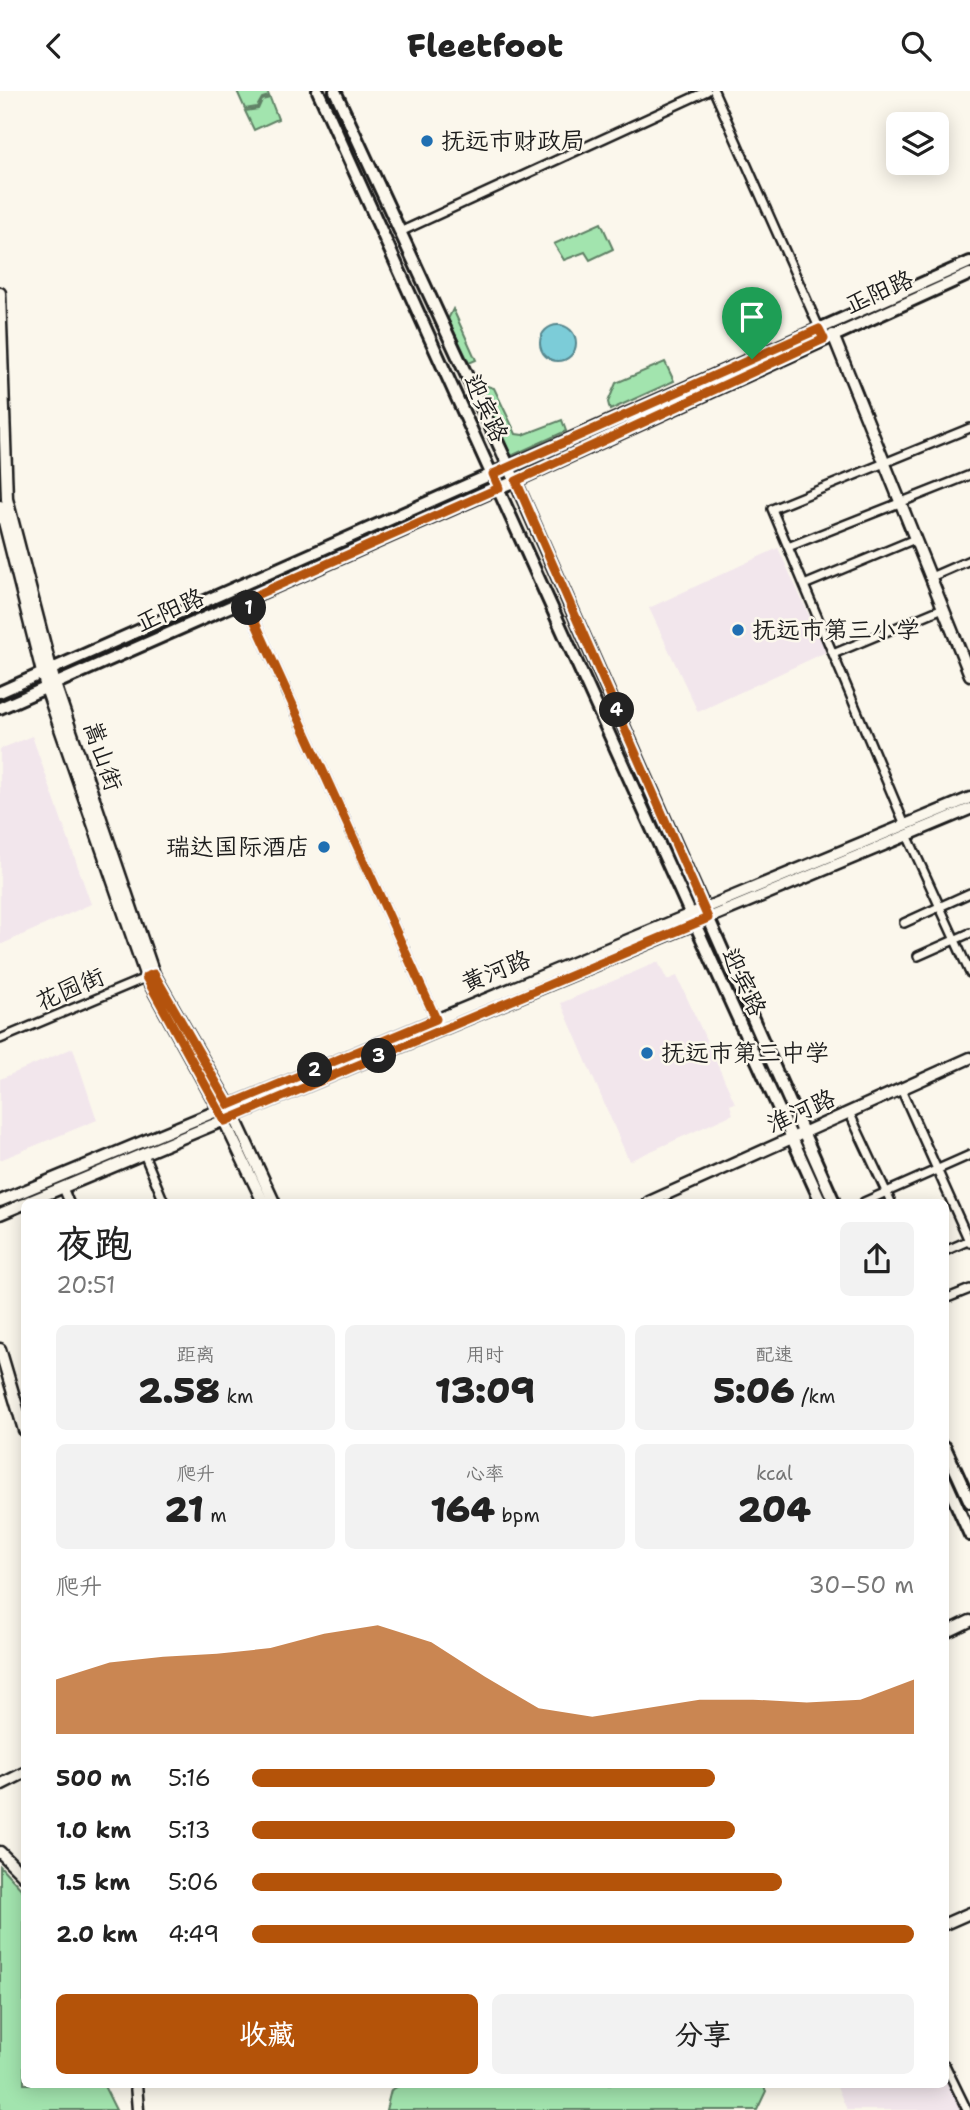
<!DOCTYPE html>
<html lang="zh">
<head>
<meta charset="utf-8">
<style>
	:root { --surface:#fff; --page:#f2f2f2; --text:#222; --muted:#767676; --accent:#b45309 }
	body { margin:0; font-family:"Shantell Sans","LXGW WenKai TC",sans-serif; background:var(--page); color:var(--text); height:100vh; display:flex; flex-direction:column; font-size:26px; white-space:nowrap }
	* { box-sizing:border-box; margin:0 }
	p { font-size:23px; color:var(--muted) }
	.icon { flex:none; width:38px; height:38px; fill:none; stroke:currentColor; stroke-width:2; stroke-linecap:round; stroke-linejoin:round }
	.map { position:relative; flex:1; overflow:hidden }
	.sheet { position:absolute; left:21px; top:1108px; width:928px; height:889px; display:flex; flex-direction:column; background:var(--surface); border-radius:10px; box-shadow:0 4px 18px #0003 }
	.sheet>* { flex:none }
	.fabs { position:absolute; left:886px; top:21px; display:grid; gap:14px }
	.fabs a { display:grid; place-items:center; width:63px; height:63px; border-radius:10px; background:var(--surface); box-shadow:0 4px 18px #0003; font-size:35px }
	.pin { position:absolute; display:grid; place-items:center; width:60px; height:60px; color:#fff; margin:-72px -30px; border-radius:50% 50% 50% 0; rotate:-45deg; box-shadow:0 0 7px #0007 }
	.pin .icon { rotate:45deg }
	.km { position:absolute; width:35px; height:35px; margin:-18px; border-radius:50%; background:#222; color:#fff; font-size:19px; line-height:35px; text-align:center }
	.round { display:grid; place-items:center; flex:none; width:74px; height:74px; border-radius:10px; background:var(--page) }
	.summary { display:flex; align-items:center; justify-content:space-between; height:119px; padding:0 35px }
	h1 { font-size:38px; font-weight:800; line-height:52px }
	.figures { display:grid; grid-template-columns:repeat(3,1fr); gap:10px; height:119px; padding:7px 35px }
	.figures div { display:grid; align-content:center; border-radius:10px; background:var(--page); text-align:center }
	.figures b { font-size:35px; font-weight:800 }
	.figures small { font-size:19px; font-weight:400 }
	.figures p { font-size:19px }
	.chart { height:196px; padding:14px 35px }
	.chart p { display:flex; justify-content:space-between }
	.chart svg { width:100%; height:126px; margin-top:7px; fill:var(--accent); opacity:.7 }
	.cta { display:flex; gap:14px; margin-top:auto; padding:14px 35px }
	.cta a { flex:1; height:80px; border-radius:10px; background:var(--accent); color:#fff; font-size:28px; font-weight:800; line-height:80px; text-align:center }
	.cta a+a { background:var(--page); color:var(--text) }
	ul { padding:0 35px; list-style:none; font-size:23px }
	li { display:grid; grid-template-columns:112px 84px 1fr; align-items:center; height:52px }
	li i { height:18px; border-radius:9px; background:var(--accent) }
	header { display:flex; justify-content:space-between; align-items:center; height:91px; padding:0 35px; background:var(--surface); font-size:32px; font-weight:800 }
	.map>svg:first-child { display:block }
</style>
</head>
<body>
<header><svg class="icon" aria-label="back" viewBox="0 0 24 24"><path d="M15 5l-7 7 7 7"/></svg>Fleetfoot<svg class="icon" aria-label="search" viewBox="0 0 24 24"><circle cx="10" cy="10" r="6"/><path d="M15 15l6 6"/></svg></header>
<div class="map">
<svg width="970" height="2019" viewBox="0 0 970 2019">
	<rect width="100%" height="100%" fill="#fbf7ec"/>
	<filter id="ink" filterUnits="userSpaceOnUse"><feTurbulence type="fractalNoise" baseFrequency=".0143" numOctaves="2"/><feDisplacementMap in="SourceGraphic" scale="14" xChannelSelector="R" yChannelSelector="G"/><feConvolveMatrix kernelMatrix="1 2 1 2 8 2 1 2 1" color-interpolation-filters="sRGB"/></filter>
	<g filter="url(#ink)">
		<path fill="#f2e6ec" d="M778 457 826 561 698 621 649 517Z
			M32 645 91 813 0 854V658Z
			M658 871 667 889 677 885 735 1012 730 1014 733 1023 629 1070 561 912Z
			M73 957 97 1029 0 1069V988Z
			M945 1976 964 2019H847L836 1993H945Z"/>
		<path fill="#a2e4ae" stroke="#5f8065" stroke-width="2" d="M237 0H267L269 5 262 7 257 16 245 18Z
			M270 7 278 28 254 39 245 20 258 18 262 9Z
			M601 132 613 158 590 169 585 161 564 169 554 153Z
			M453 218 476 269 469 272 448 228Z
			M665 271 674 290 610 319 608 311 616 292Z
			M477 292 494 297 516 343 523 344 562 329 566 340 511 365Z
			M0 1775 24 1801V1993H103L116 2019H0Z
			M402 1993H762L766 2000 757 2019H386L391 1999Z"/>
		<path fill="#7cccd8" stroke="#56868d" stroke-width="2" d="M540 252a18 18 0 1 1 36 0a18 18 0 1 1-36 0Z"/>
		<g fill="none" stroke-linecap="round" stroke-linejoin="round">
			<defs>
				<path id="street" d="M714 0 824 248
					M400 141 707 0
					M788 456 970 384
					M931 486 970 469
					M804 494 915 448
					M245 509 436 928
					M833 563 943 517
					M905 734 772 418 970 337
					M907 744 970 882
					M904 832 970 802
					M918 865 970 842
					M0 948 150 885
					M901 998 970 1152
					M849 1021 891 1111
					M144 1063 164 1111
					M63 1097 69 1111
					M864 1111 970 1064
					M945 1160 970 1149
					M945 1208 970 1198
					M945 1974 967 2019"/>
				<path id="secondary" d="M0 202 7 408 55 593 154 883 229 1014 274 1111
					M833 244 970 584
					M0 415 46 597 146 886 219 1019 263 1111
					M0 1110 970 707
					M28 1111 970 718
					M649 1111 970 967
					M0 1123 24 1113
					M0 1258 24 1339
					M945 1542 970 1530
					M0 1694 24 1682
					M0 1761 24 1785
					M945 1833 970 1822
					M136 1993 138 2019"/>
				<path id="primary" d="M318 0 821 1111
					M335 0 509 376 834 1111
					M0 601 970 171
					M0 617 515 390 970 183
					M945 1356 970 1411
					M945 1388 970 1444"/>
			</defs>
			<use href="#street" stroke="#1c1c1c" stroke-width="12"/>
			<use href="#secondary" stroke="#1c1c1c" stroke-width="15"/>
			<use href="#primary" stroke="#1c1c1c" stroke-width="16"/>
			<use href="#street" stroke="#fbf7ec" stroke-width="7"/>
			<use href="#secondary" stroke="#fbf7ec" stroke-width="10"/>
			<use href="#primary" stroke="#fbf7ec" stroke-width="10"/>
		</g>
	</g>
	<g fill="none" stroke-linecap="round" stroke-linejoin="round" filter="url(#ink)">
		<defs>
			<path id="route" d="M819 238 824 248 516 390 708 827 225 1030 146 886 154 883 229 1014 436 928 245 509 499 397 493 383Z"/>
		</defs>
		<use href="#route" stroke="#fff" stroke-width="14"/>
		<use href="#route" stroke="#b45309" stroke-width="9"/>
	</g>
	<g fill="#1f6fb2" stroke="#fbf7ec" stroke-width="2.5">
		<circle cx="427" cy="50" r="7"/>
		<circle cx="738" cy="539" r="7"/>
		<circle cx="324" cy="756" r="7"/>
		<circle cx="647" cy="962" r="7"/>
	</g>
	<g text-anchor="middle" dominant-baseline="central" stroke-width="5" stroke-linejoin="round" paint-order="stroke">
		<g font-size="24" fill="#1c1c1c" stroke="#fbf7ec" text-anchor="start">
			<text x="441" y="50">抚远市财政局</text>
			<text x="752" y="539">抚远市第三小学</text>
			<text x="310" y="756" text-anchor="end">瑞达国际酒店</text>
			<text x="661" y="962">抚远市第三中学</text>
		</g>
		<g font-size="24" fill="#1c1c1c" stroke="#fbf7ec">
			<text transform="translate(879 201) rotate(-24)">正阳路</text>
			<text transform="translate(486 317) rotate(65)">迎宾路</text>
			<text transform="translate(170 519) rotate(-24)">正阳路</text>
			<text transform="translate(103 665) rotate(71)">嵩山街</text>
			<text transform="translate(496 880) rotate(-22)">黄河路</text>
			<text transform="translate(744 891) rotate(65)">迎宾路</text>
			<text transform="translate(70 898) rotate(-23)">花园街</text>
			<text transform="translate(801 1020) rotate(-24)">淮河路</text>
		</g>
	</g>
</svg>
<div class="fabs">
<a><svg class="icon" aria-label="layers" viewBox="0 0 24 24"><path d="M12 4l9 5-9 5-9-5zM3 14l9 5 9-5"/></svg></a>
</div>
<div class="pin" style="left:752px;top:268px;background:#1e9e55"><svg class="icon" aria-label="arrive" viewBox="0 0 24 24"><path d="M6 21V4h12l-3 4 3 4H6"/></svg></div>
<b class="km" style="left:249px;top:517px">1</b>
<b class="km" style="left:315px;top:979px">2</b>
<b class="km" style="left:379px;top:965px">3</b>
<b class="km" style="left:617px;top:619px">4</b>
<section class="sheet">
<div class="summary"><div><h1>夜跑</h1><p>20:51</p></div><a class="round"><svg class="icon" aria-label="share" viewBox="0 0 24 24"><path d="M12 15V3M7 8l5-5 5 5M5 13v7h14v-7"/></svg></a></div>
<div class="figures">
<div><p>距离</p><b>2.58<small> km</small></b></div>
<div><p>用时</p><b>13:09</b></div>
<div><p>配速</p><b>5:06<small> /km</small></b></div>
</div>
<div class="figures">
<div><p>爬升</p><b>21<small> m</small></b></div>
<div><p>心率</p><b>164<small> bpm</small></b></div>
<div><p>kcal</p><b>204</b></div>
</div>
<div class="chart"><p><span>爬升</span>30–50 m</p>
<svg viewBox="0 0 160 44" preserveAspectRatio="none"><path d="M0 44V25L10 19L20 17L30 16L40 14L50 9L60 6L70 12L80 24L90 35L100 38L110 35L120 32L130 32L140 33L150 32L160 25V44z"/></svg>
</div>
<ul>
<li><b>500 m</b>5:16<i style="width:70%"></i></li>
<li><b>1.0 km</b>5:13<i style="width:73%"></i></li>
<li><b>1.5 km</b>5:06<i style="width:80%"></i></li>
<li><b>2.0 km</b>4:49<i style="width:100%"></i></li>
</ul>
<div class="cta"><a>收藏</a><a>分享</a></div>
</section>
</div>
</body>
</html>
